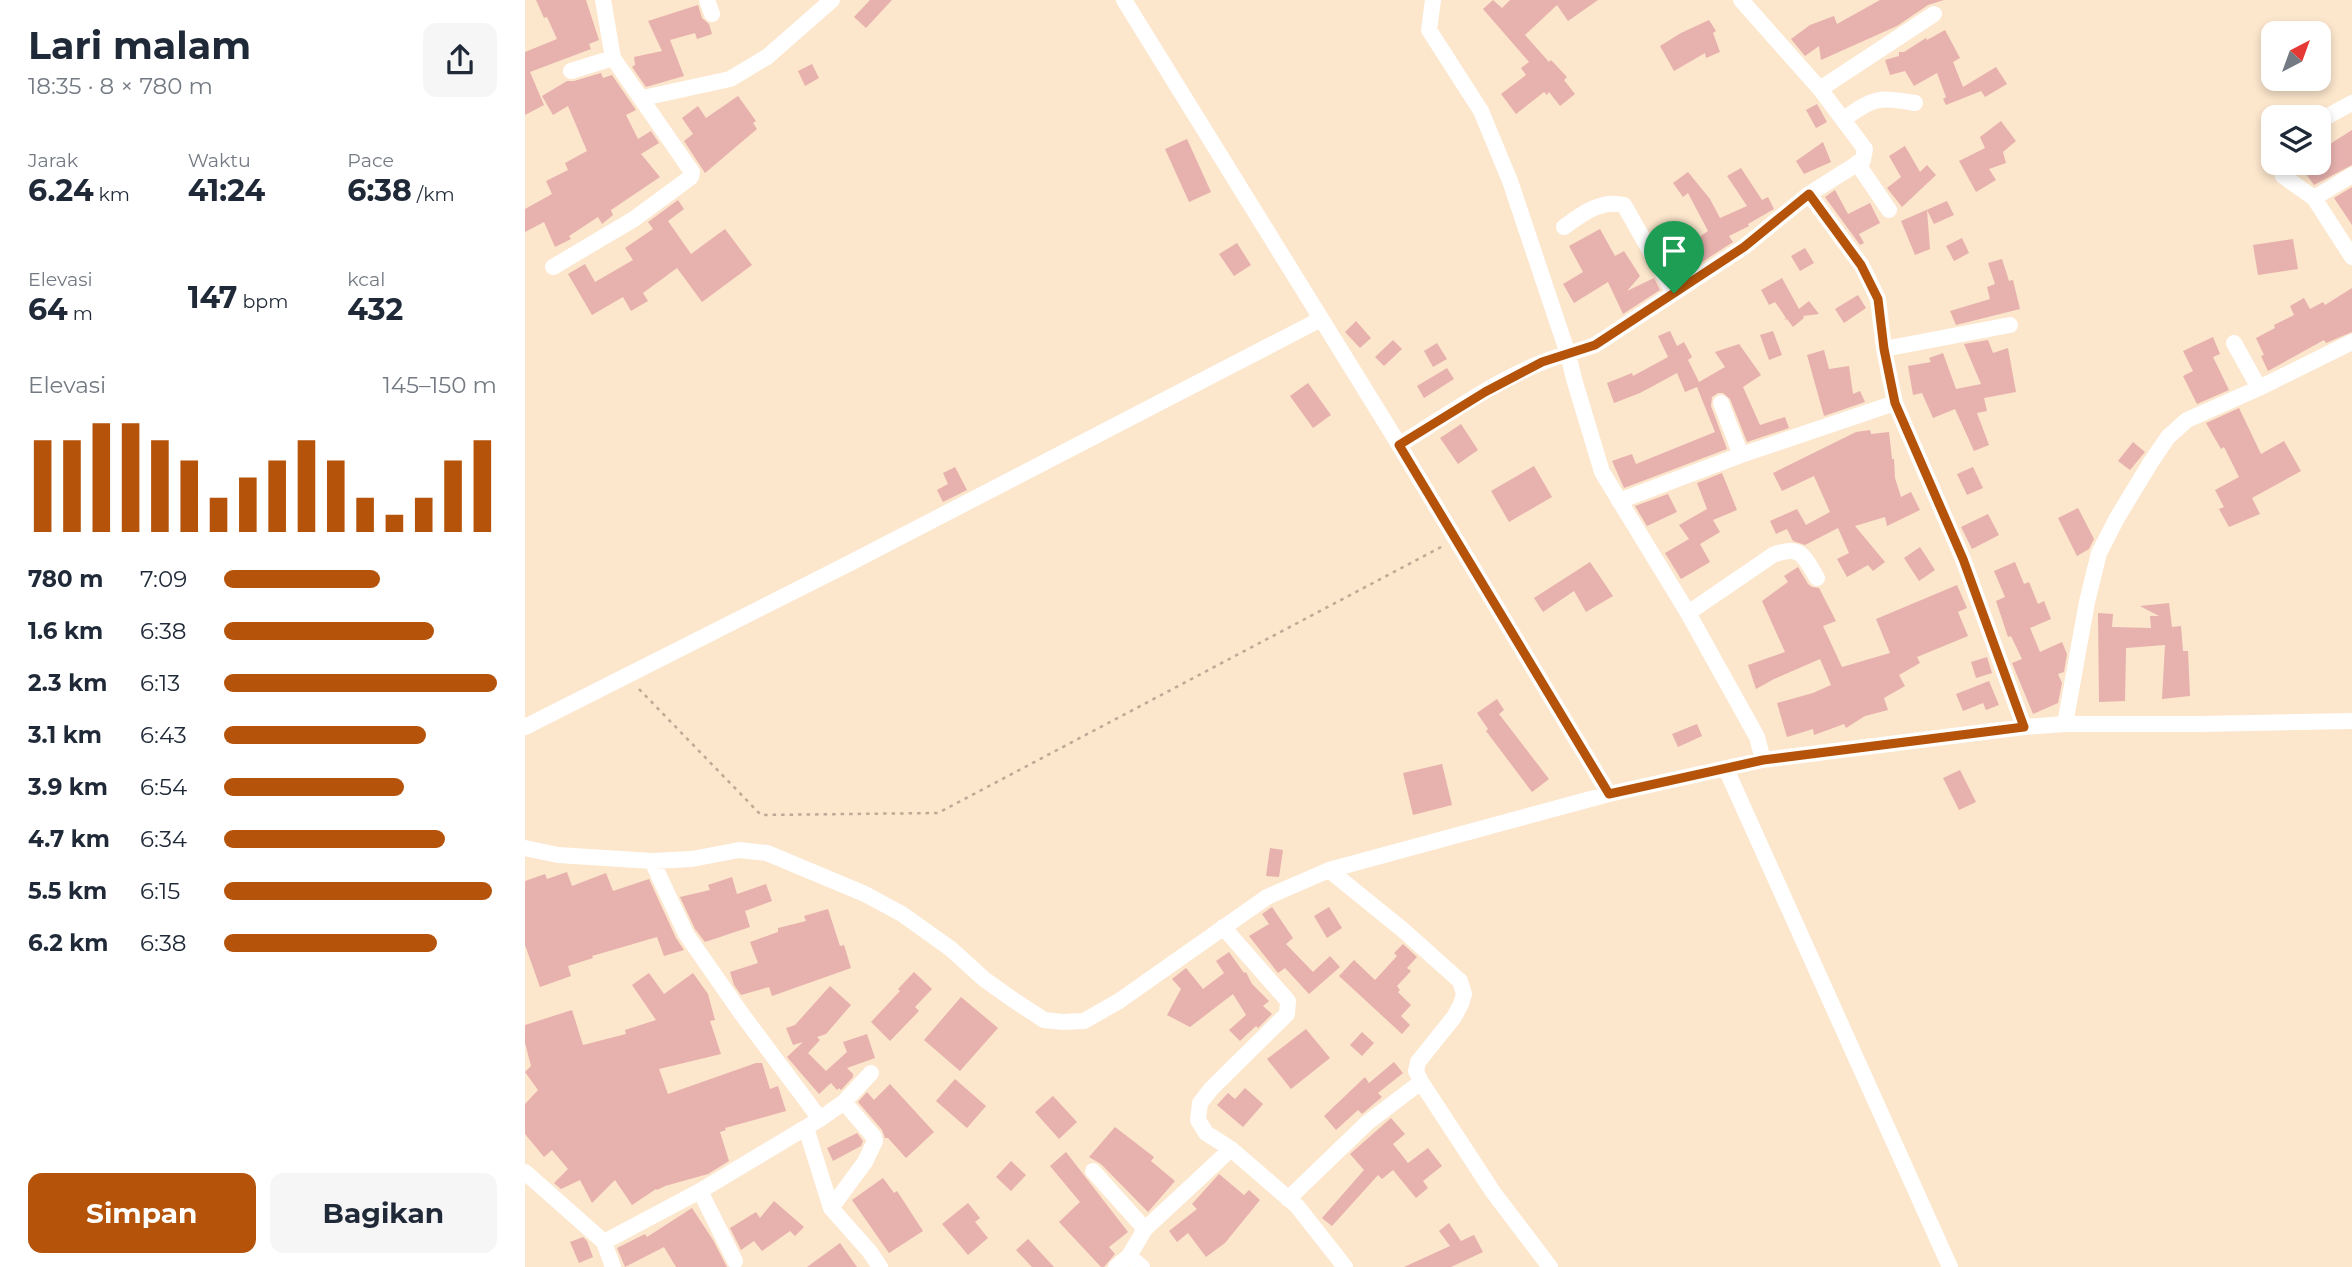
<!DOCTYPE html>
<html lang="id">
<head>
<meta charset="utf-8">
<style>
	:root { --surface:#fff; --page:#f6f6f7; --text:#1f2937; --muted:#747a83; --accent:#b45309 }
	body { margin:0; font-family:Montserrat,sans-serif; background:var(--page); color:var(--text); height:100vh; display:flex; flex-direction:column; font-size:26px; white-space:nowrap }
	* { box-sizing:border-box; margin:0 }
	p { font-size:23px; color:var(--muted) }
	.icon { flex:none; width:38px; height:38px; fill:none; stroke:currentColor; stroke-width:2; stroke-linecap:round; stroke-linejoin:round }
	.map { position:relative; flex:1; overflow:hidden }
	.sheet { display:flex; flex-direction:column; background:var(--surface); width:525px }
	.sheet>* { flex:none }
	.needle { width:46px; rotate:41deg }
	.fabs { position:absolute; left:1736px; top:21px; display:grid; gap:14px }
	.fabs a { display:grid; place-items:center; width:70px; height:70px; border-radius:14px; background:var(--surface); box-shadow:0 4px 10px #0003; font-size:35px }
	.pin { position:absolute; display:grid; place-items:center; width:60px; height:60px; color:#fff; margin:-72px -30px; border-radius:50% 50% 50% 0; rotate:-45deg; box-shadow:0 0 7px #0007 }
	.pin .icon { rotate:45deg }
	.round { display:grid; place-items:center; flex:none; width:74px; height:74px; border-radius:14px; background:var(--page) }
	.headline { display:flex; align-items:center; justify-content:space-between; height:119px; padding:0 28px }
	h1 { font-size:38px; font-weight:700; line-height:52px }
	.stats { display:grid; grid-template-columns:repeat(3,1fr); gap:10px; height:119px; padding:7px 28px }
	.stats div { display:grid; align-content:center }
	.stats b { font-size:30px; font-weight:700 }
	.stats small { font-size:19px; font-weight:400 }
	.stats p { font-size:19px }
	.chart { height:196px; padding:14px 28px }
	.chart p { display:flex; justify-content:space-between }
	.chart svg { width:100%; height:126px; margin-top:7px; stroke:var(--accent); stroke-width:6 }
	.action { display:flex; gap:14px; margin-top:auto; padding:14px 28px }
	.action a { flex:1; height:80px; border-radius:14px; background:var(--accent); color:#fff; font-size:28px; font-weight:700; line-height:80px; text-align:center }
	.action a+a { background:var(--page); color:var(--text) }
	ul { padding:0 28px; list-style:none; font-size:23px }
	li { display:grid; grid-template-columns:112px 84px 1fr; align-items:center; height:52px }
	li i { height:18px; border-radius:9px; background:var(--accent) }
	main { display:flex; flex:1; min-height:0 }
	.map>svg:first-child { display:block }
</style>
</head>
<body>
<main>
<section class="sheet">
<div class="headline"><div><h1>Lari malam</h1><p>18:35 · 8 × 780 m</p></div><a class="round"><svg class="icon" aria-label="share" viewBox="0 0 24 24"><path d="M12 15V3M7 8l5-5 5 5M5 13v7h14v-7"/></svg></a></div>
<div class="stats">
<div><p>Jarak</p><b>6.24<small> km</small></b></div>
<div><p>Waktu</p><b>41:24</b></div>
<div><p>Pace</p><b>6:38<small> /km</small></b></div>
</div>
<div class="stats">
<div><p>Elevasi</p><b>64<small> m</small></b></div>
<div><b>147<small> bpm</small></b></div>
<div><p>kcal</p><b>432</b></div>
</div>
<div class="chart"><p><span>Elevasi</span>145–150 m</p>
<svg viewBox="0 0 160 44" preserveAspectRatio="none"><path d="M5 44V12M15 44V12M25 44V6M35 44V6M45 44V12M55 44V19M65 44V32M75 44V25M85 44V19M95 44V12M105 44V19M115 44V32M125 44V38M135 44V32M145 44V19M155 44V12"/></svg>
</div>
<ul>
<li><b>780 m</b>7:09<i style="width:57%"></i></li>
<li><b>1.6 km</b>6:38<i style="width:77%"></i></li>
<li><b>2.3 km</b>6:13<i style="width:100%"></i></li>
<li><b>3.1 km</b>6:43<i style="width:74%"></i></li>
<li><b>3.9 km</b>6:54<i style="width:66%"></i></li>
<li><b>4.7 km</b>6:34<i style="width:81%"></i></li>
<li><b>5.5 km</b>6:15<i style="width:98%"></i></li>
<li><b>6.2 km</b>6:38<i style="width:78%"></i></li>
</ul>
<div class="action"><a>Simpan</a><a>Bagikan</a></div>
</section>
<div class="map">
<svg width="1827" height="1267" viewBox="0 0 1827 1267">
	<rect width="100%" height="100%" fill="#fce6cc"/>
	<path fill="#e7b1ae" d="M11 0H61L74 40 64 44 66 49 5 72 19 105 0 115V52L32 39 22 17 19 18Z
		M345 0H367L341 28 329 17Z
		M968 0 977 8 985 0H1073L1043 21 1032 5 1000 35 1024 62 1026 60 1042 77 1039 80 1050 94 1035 106 1024 92 1022 95 1019 92 991 114 976 94 1001 75 996 68 1004 62 958 9Z
		M1355 0H1419L1403 5 1372 26 1296 60 1294 46 1280 56 1266 39 1285 25 1309 16 1312 24Z
		M173 5 177 18 184 24 187 34 172 39 170 33 145 40 159 76 121 87 107 67 110 65 109 57 137 51 123 21Z
		M1184 20 1191 31 1188 33 1195 52 1181 58 1180 53 1149 71 1135 46 1156 33Z
		M1420 30 1435 58 1428 62 1438 87 1471 67 1482 84 1460 97 1456 91 1421 105 1418 99 1421 97 1412 73 1389 86 1380 71 1365 75 1360 60 1374 56V52H1379L1401 38 1402 40Z
		M287 64 294 78 280 86 273 71Z
		M76 73 78 78 87 75 111 110 101 115 113 139 126 131 134 143 116 154 135 177 86 210 88 215 77 224 73 217 44 236 46 239 30 247 19 222 0 232V209L27 194 21 181 43 170 40 163 62 151 43 106 28 115 17 96 42 81H49Z
		M213 96 231 121 228 123 232 129 180 173 159 141 168 134 157 118 173 106 181 118Z
		M1292 104 1302 122 1291 128 1281 110Z
		M1476 121 1491 141 1478 152 1481 163 1464 169 1471 180 1451 192 1434 161 1460 148 1455 137Z
		M1827 130V165L1789 185 1773 163H1794V151Z
		M662 139 686 192 664 202 640 149Z
		M1298 142 1306 162 1279 174 1271 161Z
		M1380 146 1395 172 1402 165 1411 175 1377 207 1362 188 1376 177 1364 156Z
		M1216 168 1237 200 1243 197 1249 209 1223 224 1224 226 1204 236 1208 242 1174 264 1161 246 1183 231 1163 193 1158 197 1148 183 1163 172 1185 199 1195 218 1222 206 1202 176Z
		M1827 187V225L1809 198Z
		M1310 190 1323 214 1345 203 1355 223 1334 234 1339 243 1335 245 1300 197Z
		M153 200 159 209 143 221 166 254 200 229 227 265 177 302 152 268 118 293 123 301 106 311 98 297 67 315 43 274 60 264 70 282 108 260 100 248 128 229 123 222Z
		M1422 201 1429 215 1409 224 1402 210 1405 249 1390 255 1376 221Z
		M1075 229 1090 256 1099 251 1115 276 1102 291 1129 278 1135 290 1098 314 1083 282 1049 303 1038 284 1058 272 1044 246Z
		M1437 238 1444 253 1429 261 1421 246Z
		M1768 239 1773 269 1733 275 1728 245Z
		M712 243 726 265 709 276 694 254Z
		M1280 248 1289 263 1275 271 1266 256Z
		M1477 259 1484 281 1488 280 1495 309 1431 325 1425 311 1465 299 1462 287 1470 284 1463 263Z
		M1257 278 1274 309 1284 301 1294 314 1278 316 1279 318 1268 327 1262 319 1259 320 1261 318 1250 302 1244 305 1236 290Z
		M1827 288V332L1801 343 1799 340 1743 371 1736 356 1739 355 1731 338 1750 328 1749 325 1769 315 1765 306 1779 298 1785 309 1798 302 1800 305Z
		M1333 295 1341 308 1319 323 1310 309Z
		M831 321 846 338 835 348 820 332Z
		M1145 331 1152 346 1159 342 1167 357 1163 360 1174 382 1200 367 1190 352 1214 344 1236 375 1218 387 1235 425 1260 417 1264 428 1222 442 1205 399 1198 393H1193L1187 397 1186 406 1202 449 1099 488 1087 461 1107 454 1111 464 1190 432 1172 387 1160 392 1152 373 1115 393 1089 403 1082 383 1107 373 1108 376 1143 357 1133 336Z
		M1248 331 1257 355 1244 360 1235 335Z
		M1688 337 1695 354 1688 357 1704 390 1672 404 1658 376 1668 371 1658 351Z
		M868 340 877 349 859 366 850 357Z
		M1463 340 1468 353 1483 348 1491 392 1459 398 1462 411 1452 413 1464 445 1449 451 1430 409 1408 418 1397 393 1388 395 1383 366 1406 362 1404 358 1418 353 1431 389 1456 384 1439 344Z
		M912 343 922 359 908 367 899 351Z
		M1299 350 1304 369 1324 366 1328 394 1335 391 1340 402 1299 416 1282 355Z
		M922 368 929 379 899 398 892 386Z
		M783 383 806 415 788 428 765 396Z
		M1714 408 1736 454 1759 441 1776 471 1727 498 1735 514 1704 527 1694 509 1699 507 1690 490 1714 477 1699 447 1696 449 1681 423Z
		M936 424 953 450 933 464 915 438Z
		M1345 430 1346 434 1364 432 1367 459H1369L1370 478 1376 497 1386 492 1395 510 1362 526 1360 517 1330 526 1360 562 1348 571 1343 565 1322 577 1312 559 1324 553 1313 528 1280 545 1268 541 1262 529 1251 534 1245 521 1272 509 1281 525 1305 512 1289 476 1257 491 1248 473 1331 432Z
		M1608 442 1620 452 1605 470 1593 461Z
		M1009 466 1027 497 984 522 966 491Z
		M430 467 442 490 418 502 412 490 423 484 418 473Z
		M1448 467 1458 488 1442 495 1432 474Z
		M1197 473 1212 510 1188 520 1195 532 1175 544 1185 562 1156 579 1140 553 1164 539 1154 525 1182 509 1172 483Z
		M1143 494 1152 512 1122 526 1110 506Z
		M1553 508 1569 539 1564 549 1552 556 1533 518Z
		M1463 514 1474 535 1447 549 1436 527Z
		M1395 547 1410 570 1394 581 1379 558Z
		M1065 562 1088 596 1061 612 1049 591 1018 612 1009 598Z
		M1490 562 1499 584 1504 582 1513 604 1519 601 1526 619 1505 628 1515 652 1537 642 1542 654 1539 672 1533 674 1537 683 1533 703 1508 714 1487 663 1497 659 1486 636 1483 637 1471 601 1480 597 1469 571Z
		M1273 567 1283 584 1287 587 1294 588 1311 621 1298 626 1317 667 1365 653 1351 619 1432 585 1442 608 1433 612 1443 636 1392 657 1395 663 1374 675 1380 686 1359 698 1363 710 1340 716 1321 728 1319 724 1289 735 1288 729 1262 737 1252 703 1288 693 1306 685 1295 659 1249 679 1231 689 1223 665 1260 652 1237 601 1263 582 1259 576Z
		M1644 603 1647 627 1656 626 1658 651H1663L1665 696 1637 699 1640 645 1601 648 1600 701 1574 702 1573 613 1588 614 1587 627 1626 628 1625 616H1634L1615 606Z
		M1462 657 1467 673 1451 678 1446 662Z
		M1464 681 1474 705 1461 710 1458 703 1438 711 1431 694Z
		M972 699 979 710 974 714 1024 779 1007 792 961 731 963 729 952 713Z
		M1172 724 1177 736 1153 747 1147 734Z
		M917 764 927 805 888 815 878 773Z
		M1435 770 1451 802 1434 810 1418 778Z
		M745 848 758 850 754 877 741 876Z
		M42 872 47 886 81 873 88 891 124 879 151 938 159 950 139 956 132 937 67 956 68 958 43 966 46 976 15 987 0 945V881L20 874 22 879Z
		M207 877 212 894 241 884 247 901 220 911 225 927 180 942 170 929 155 897 185 890 183 885Z
		M747 907 768 938 761 944 788 972 805 956 815 967 784 994 760 968 753 973 724 936 744 924 737 914Z
		M804 907 817 928 802 938 789 916Z
		M303 909 315 946 319 945 326 968 247 996 244 987 216 995 209 985 205 972 233 963 225 942 253 932V928L281 921 279 916Z
		M878 944 892 957 882 968 886 971 872 986 875 990 873 992 886 1005 876 1016 885 1025 877 1034 814 976 829 960 850 980 872 956 869 953Z
		M704 952 719 973 721 972 727 984 744 1001 738 1006 747 1014 733 1028 731 1026 715 1041 704 1030 721 1015 708 994 665 1027 642 1015 656 989 647 979 661 968 678 989 699 973 691 961Z
		M389 972 407 989 390 1007 394 1011 365 1041 346 1022 375 991 373 989Z
		M124 973 139 994 168 973 183 994 190 1020 185 1021 196 1054 134 1069 143 1094 231 1063H237L245 1089 253 1086 261 1111 200 1128 201 1130 195 1132 204 1161 183 1174 140 1186 132 1190 131 1189 107 1205 90 1180 67 1203 55 1180 36 1189 29 1183 43 1169 27 1150 19 1157 0 1134V1104L13 1090 0 1072 6 1066 0 1043V1025L47 1010 58 1045 101 1034 100 1030 131 1020 107 985Z
		M305 986 326 1005 301 1034 292 1037 295 1040 283 1053 301 1071 322 1052 318 1042 342 1034 350 1058 322 1068 328 1074V1077L316 1090 314 1088 312 1090 306 1083 294 1094 262 1057 278 1042 268 1045 261 1028 270 1025Z
		M436 997 473 1028 435 1071 399 1040Z
		M781 1029 805 1058 766 1089 742 1059Z
		M837 1032 849 1043 837 1056 825 1045Z
		M869 1062 878 1073 853 1093 857 1097 837 1114 833 1110 811 1130 799 1116 840 1077 844 1083Z
		M430 1079 461 1106 442 1128 411 1101Z
		M365 1084 409 1132 381 1158 363 1138H360L357 1130 333 1102 342 1092 349 1100Z
		M720 1088 738 1104 718 1127 692 1105 703 1093 710 1099Z
		M528 1096 552 1122 534 1139 510 1112Z
		M866 1118 880 1134 868 1144 883 1163 903 1148 917 1166 898 1181 903 1188 891 1198 868 1170 857 1179 853 1175 807 1226 797 1218 839 1170 825 1154Z
		M590 1127 629 1157 626 1161 650 1181 623 1212 576 1164 564 1157Z
		M332 1133 338 1141 336 1146 308 1161 302 1148Z
		M541 1152 603 1232 584 1247 590 1254 579 1267H576L534 1222 555 1202 525 1166Z
		M486 1161 501 1175 486 1191 471 1177Z
		M694 1174 719 1195 724 1190 735 1200 700 1243 681 1257 663 1233 652 1242 644 1231 672 1209 667 1204Z
		M358 1178 369 1193 372 1191 398 1231 364 1253 327 1200Z
		M249 1201 279 1227 270 1236 265 1231 237 1251 229 1241 216 1250 205 1228 231 1212 235 1218Z
		M443 1203 455 1218 450 1222 463 1238 443 1255 417 1224Z
		M167 1208 188 1240 202 1267H151L139 1247 100 1267 92 1248 120 1234 122 1237Z
		M924 1223 936 1241 949 1235 958 1252 926 1267H879L925 1246 914 1231Z
		M58 1237 62 1241 68 1257 54 1263 45 1242Z
		M503 1239 529 1267H507L491 1250Z
		M315 1243 332 1267H282Z"/>
	<g fill="none" stroke-linecap="round" stroke-linejoin="round">
		<path stroke="#bcaa96" stroke-width="2.5" stroke-dasharray="3.5 5" stroke-linecap="butt" d="M114 689 236 815 413 813 918 546"/>
		<path stroke="#fff" stroke-width="16" d="M182 0 187 14
			M599 0 865 430 1084 794
			M1216 0 1295 89 1340 149 1338 160 1284 194 1219 247 1070 345 1043 354 1049 379 1077 472 1163 613 1232 737 1238 760
			M46 71 88 58
			M1295 89 1409 14
			M118 98 205 79 242 57 307 0
			M1319 119C1349 97 1354 97 1390 103
			M1794 121 1827 103
			M1332 163 1364 210
			M1753 163 1758 176 1789 198
			M1827 175 1789 198 1827 257
			M1284 194 1337 266 1353 299 1359 349 1370 403 1438 559 1499 727
			M1039 227C1057 214 1076 199 1099 205L1149 293
			M28 267 109 219 166 177 167 172 88 58 78 0
			M1709 343 1734 388
			M1359 349 1485 325
			M1196 403 1216 455
			M874 445C923 415 988 367 1043 354L985 181 956 111 904 30 908 0
			M1094 501 1216 455 1370 403
			M1163 613 1248 555C1276 544 1279 556 1292 578
			M1540 724 1562 602 1574 553 1592 518 1626 462 1643 437 1662 420 1734 388 1827 342
			M0 727 323 564 796 319
			M1201 769 1425 1267
			M0 848 33 855 127 861 167 859 214 850 242 853 340 894 377 914 426 949 459 979 487 999 519 1020 538 1022 559 1021 594 1001 742 897 804 870 1084 794 1238 760 1499 727 1540 724H1674L1827 721
			M127 861 161 934 216 1013 295 1119
			M804 870 878 930 935 981 939 994 936 1004 929 1017 893 1062 891 1071 896 1082 968 1192 1025 1267
			M698 927 763 1001 762 1014 686 1089 675 1103 673 1120 681 1133 706 1149 772 1206 820 1267
			M281 1128 306 1208 345 1252 355 1267
			M568 1171 620 1229
			M0 1172 79 1242 88 1267
			M175 1191 210 1261
			M763 1199 842 1123 896 1082
			M306 1208 340 1162 350 1141 349 1137 319 1102
			M79 1242 175 1191 295 1119 319 1102 346 1073
			M604 1256 620 1229 706 1149
			M591 1267 604 1256 617 1267"/>
	</g>
	<g fill="none" stroke-linecap="round" stroke-linejoin="round">
		<defs>
			<path id="route" d="M1284 194 1336 265 1353 299 1359 349 1370 403 1438 559 1499 727 1238 760 1084 794 874 445 960 392 1017 362 1070 345 1219 247Z"/>
		</defs>
		<use href="#route" stroke="#fff" stroke-width="14"/>
		<use href="#route" stroke="#b45309" stroke-width="9"/>
	</g>
</svg>
<div class="fabs">
<a><svg class="needle" viewBox="-14 -14 28 28"><path d="M0-13l5 13h-10z" fill="#e53935"/><path d="M0 13l5-13h-10z" fill="#747a83"/></svg></a>
<a><svg class="icon" aria-label="layers" viewBox="0 0 24 24"><path d="M12 4l9 5-9 5-9-5zM3 14l9 5 9-5"/></svg></a>
</div>
<div class="pin" style="left:1149px;top:293px;background:#1e9e55"><svg class="icon" aria-label="arrive" viewBox="0 0 24 24"><path d="M6 21V4h12l-3 4 3 4H6"/></svg></div>
</div>
</main>
</body>
</html>
